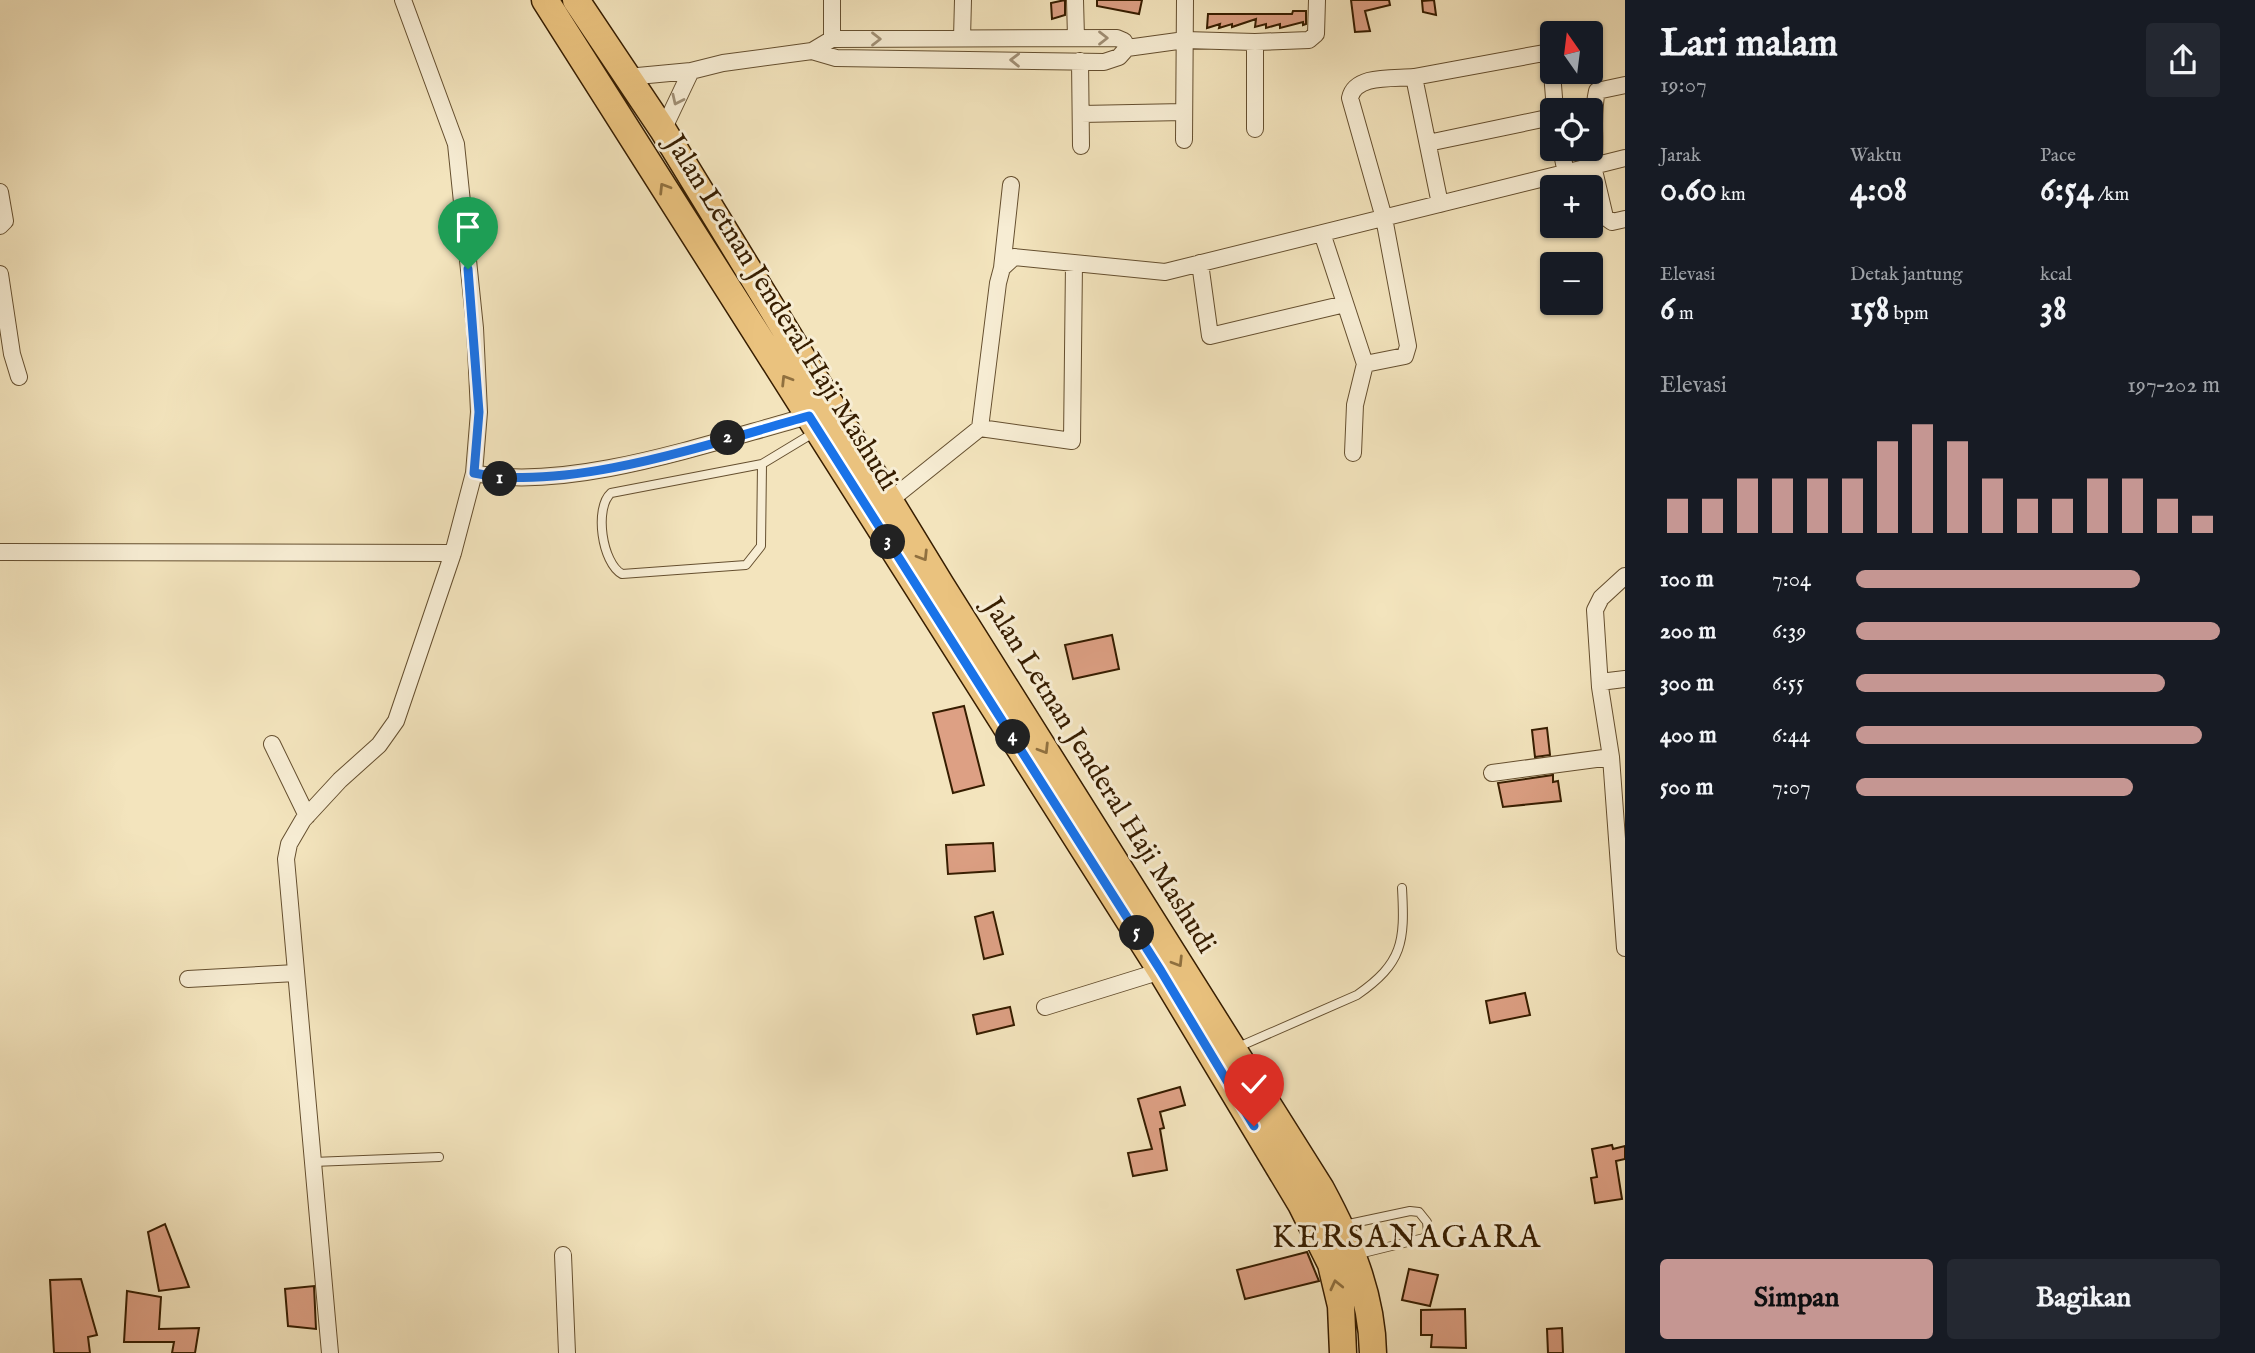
<!DOCTYPE html>
<html lang="id">
<head>
<meta charset="utf-8">
<style>
	:root { --surface:#171b24; --page:#242831; --text:#f1f3f6; --muted:#9ea1a6; --accent:#c59692 }
	body { margin:0; font-family:"IM FELL English",serif; background:var(--page); color:var(--text); height:100vh; display:flex; flex-direction:column; font-size:26px; white-space:nowrap }
	* { box-sizing:border-box; margin:0 }
	p { font-size:23px; color:var(--muted) }
	.icon { flex:none; width:38px; height:38px; fill:none; stroke:currentColor; stroke-width:2; stroke-linecap:round; stroke-linejoin:round }
	.map { position:relative; flex:1; overflow:hidden }
	.drawer { display:flex; flex-direction:column; background:var(--surface); width:630px }
	.drawer>* { flex:none }
	.needle { width:46px; rotate:346deg }
	.fabs { position:absolute; left:1540px; top:21px; display:grid; gap:14px }
	.fabs a { display:grid; place-items:center; width:63px; height:63px; border-radius:7px; background:var(--surface); box-shadow:0 2px 5px #0004; font-size:35px }
	.pin { position:absolute; display:grid; place-items:center; width:60px; height:60px; color:#fff; margin:-72px -30px; border-radius:50% 50% 50% 0; rotate:-45deg; box-shadow:0 0 7px #0007 }
	.pin .icon { rotate:45deg }
	.km { position:absolute; width:35px; height:35px; margin:-18px; border-radius:50%; background:#222; color:#fff; font-size:19px; line-height:35px; text-align:center }
	.round { display:grid; place-items:center; flex:none; width:74px; height:74px; border-radius:7px; background:var(--page) }
	.headline { display:flex; align-items:center; justify-content:space-between; height:119px; padding:0 35px }
	h1 { font-size:38px; font-weight:700; line-height:52px }
	.figures { display:grid; grid-template-columns:repeat(3,1fr); gap:10px; height:119px; padding:7px 35px }
	.figures div { display:grid; align-content:center }
	.figures b { font-size:35px; font-weight:700 }
	.figures small { font-size:19px; font-weight:400 }
	.figures p { font-size:19px }
	.chart { height:196px; padding:14px 35px }
	.chart p { display:flex; justify-content:space-between }
	.chart svg { width:100%; height:126px; margin-top:7px; stroke:var(--accent); stroke-width:6 }
	.primary-button { display:flex; gap:14px; margin-top:auto; padding:14px 35px }
	.primary-button a { flex:1; height:80px; border-radius:7px; background:var(--accent); color:#111; font-size:28px; font-weight:700; line-height:80px; text-align:center }
	.primary-button a+a { background:var(--page); color:var(--text) }
	ul { padding:0 35px; list-style:none; font-size:23px }
	li { display:grid; grid-template-columns:112px 84px 1fr; align-items:center; height:52px }
	li i { height:18px; border-radius:9px; background:var(--accent) }
	main { display:flex; flex:1; min-height:0 }
	.map>svg:first-child { display:block }
</style>
</head>
<body>
<main>
<div class="map">
<svg width="1625" height="1353" viewBox="0 0 1625 1353">
	<rect width="100%" height="100%" fill="#f3e4bd"/>
	<filter id="stains"><feTurbulence type="fractalNoise" baseFrequency=".00286" numOctaves="4"/><feColorMatrix values="0 0 0 0 .2 0 0 0 0 .09 0 0 0 0 .02 0 0 0 .5 -.17"/></filter>
	<radialGradient id="worn" r=".72"><stop offset=".6" stop-color="#630" stop-opacity="0"/><stop offset="1" stop-color="#630" stop-opacity=".3"/></radialGradient>
	<path fill="#dda084" stroke="#361d00" stroke-width="2" d="M1065 0V15L1052 19 1051 3Z
		M1097 0H1142L1139 14 1097 6Z
		M1351 0H1389L1390 5 1365 11 1370 31 1355 32Z
		M1434 0 1436 15 1423 12 1422 1Z
		M1293 11H1306V24L1303 25V22L1280 28V24L1266 28V24L1255 27 1256 19 1232 27V24L1219 28 1220 24 1207 28 1208 14H1292Z
		M1112 635 1119 669 1073 679 1065 645Z
		M964 706 984 785 953 793 933 713Z
		M1547 728 1550 755 1535 757 1532 730Z
		M1553 775V782L1558 781 1561 801 1503 807 1498 783Z
		M993 843 995 871 948 874 946 845Z
		M993 912 1003 954 984 959 975 917Z
		M1525 993 1530 1015 1490 1023 1486 1001Z
		M1010 1007 1014 1025 977 1034 973 1015Z
		M1180 1087 1185 1105 1160 1112 1164 1128 1160 1129 1167 1170 1133 1176 1128 1153 1152 1149 1138 1099Z
		M1612 1145 1613 1149 1625 1146V1159L1616 1161 1622 1199 1595 1203 1591 1178 1597 1177 1592 1149Z
		M165 1224 189 1287 159 1291 148 1232Z
		M1307 1252 1319 1281 1245 1299 1237 1270Z
		M1409 1269 1438 1275 1430 1306 1402 1300Z
		M81 1279 97 1335 88 1337 90 1353H54L50 1280Z
		M314 1286 316 1329 288 1326 285 1289Z
		M127 1291 161 1297 159 1329 199 1328 195 1353H172L174 1342H124Z
		M1465 1309 1466 1348 1431 1347 1432 1335H1421V1310Z
		M1562 1328 1563 1353H1548L1547 1329Z"/>
	<g fill="none" stroke-linecap="round" stroke-linejoin="round">
		<defs>
			<path id="lane" d="M762 464 761 546 746 565 622 574C602 563 594 508 611 493L762 464 815 432
				M1236 1048 1357 995C1403 963 1405 942 1402 888
				M313 1162 439 1157
				M1344 1225 1410 1211 1419 1212 1427 1222 1428 1233 1424 1238 1355 1255"/>
			<path id="street" d="M1075 0 1076 37
				M962 38 963 0
				M832 39V0
				M1255 42V129
				M812 51 832 39 1117 38 1124 41 1127 48
				M1080 61 1081 146
				M627 77 691 71 723 63 812 51 836 58 1104 62 1119 57 1127 48 1185 40 1255 42 1309 40 1316 34 1317 0
				M1414 77 1544 53 1551 60 1555 110
				M1081 114 1184 112
				M663 130 691 71
				M1184 140 1185 0
				M1428 143 1552 117
				M1561 149 1566 173
				M1625 158 1593 166 1605 217 1612 222 1625 219
				M0 192 5 221 0 226
				M1322 233 1365 364 1355 405 1353 453
				M1200 263 1210 336 1345 304
				M1002 268 1011 185
				M0 274 12 354 19 377
				M1365 364 1405 356 1408 346 1384 218 1350 98C1355 74 1394 79 1414 77L1440 204
				M980 428 1072 441 1074 263
				M474 473C570 493 714 441 809 416
				M889 501 980 428 998 283 1002 268 1014 257 1165 272 1593 166C1597 141 1591 116 1597 91L1625 85
				M0 552 453 553
				M1625 576 1601 598 1595 610 1600 687 1611 757 1625 948
				M1600 682 1625 679
				M272 744 307 816
				M1492 773 1611 757
				M188 979 296 973
				M1045 1007 1161 971
				M563 1255 567 1353
				M330 1353 286 859 289 844 303 820 340 780 379 745 396 721 453 553 474 473 479 412 475 328 456 144 403 0"/>
			<path id="primary" d="M545 0 1161 971 1301 1204 1331 1264 1341 1306 1343 1353
				M576 0 663 130 941 585 1321 1189C1349 1241 1372 1294 1373 1353"/>
		</defs>
		<use href="#lane" stroke="#654f2f" stroke-width="10"/>
		<use href="#street" stroke="#654f2f" stroke-width="18"/>
		<use href="#primary" stroke="#361d00" stroke-width="29"/>
		<use href="#lane" stroke="#f7edd4" stroke-width="8"/>
		<use href="#street" stroke="#f7edd4" stroke-width="16"/>
		<use href="#primary" stroke="#eac27e" stroke-width="26"/>
	</g>
	<defs><path id="oneway-chevron" d="M-2-3.5L2.5 0L-2 3.5" fill="none" stroke-width="1.6" stroke-linecap="round" stroke-linejoin="round" transform="scale(1.75)"/></defs>
	<g stroke="#a08f75">
		<use href="#oneway-chevron" transform="translate(1103 38)"/>
		<use href="#oneway-chevron" transform="translate(876 39)"/>
		<use href="#oneway-chevron" transform="translate(1015 60) rotate(-179)"/>
		<use href="#oneway-chevron" transform="translate(677 100) rotate(115)"/>
	</g>
	<g stroke="#90703f">
		<use href="#oneway-chevron" transform="translate(664 188) rotate(-122)"/>
		<use href="#oneway-chevron" transform="translate(786 380) rotate(-122)"/>
		<use href="#oneway-chevron" transform="translate(923 556) rotate(58)"/>
		<use href="#oneway-chevron" transform="translate(1044 749) rotate(58)"/>
		<use href="#oneway-chevron" transform="translate(1178 962) rotate(58)"/>
		<use href="#oneway-chevron" transform="translate(1336 1285) rotate(-103)"/>
	</g>
	<g fill="none" stroke-linecap="round" stroke-linejoin="round">
		<defs>
			<path id="route" d="M468 269 479 412 474 473C570 493 714 442 809 416L1161 971 1254 1126"/>
		</defs>
		<use href="#route" stroke="#fff" stroke-width="14"/>
		<use href="#route" stroke="#1a73e8" stroke-width="9"/>
	</g>
	<g text-anchor="middle" dominant-baseline="central" stroke-width="6" stroke-linejoin="round" paint-order="stroke">
		<g font-size="28" fill="#361d00" stroke="#f7edd4">
			<text transform="translate(781 313) rotate(58)">Jalan Letnan Jenderal Haji Mashudi</text>
			<text transform="translate(1099 776) rotate(58)">Jalan Letnan Jenderal Haji Mashudi</text>
		</g>
		<g font-size="32" letter-spacing="2" fill="#361d00" stroke="#f7edd4">
			<text x="1407" y="1238">KERSANAGARA</text>
		</g>
	</g>
	<rect width="100%" height="100%" filter="url(#stains)"/>
	<rect width="100%" height="100%" fill="url(#worn)"/>
</svg>
<div class="fabs">
<a><svg class="needle" viewBox="-14 -14 28 28"><path d="M0-13l5 13h-10z" fill="#e53935"/><path d="M0 13l5-13h-10z" fill="#9ea1a6"/></svg></a>
<a><svg class="icon" aria-label="locate" viewBox="0 0 24 24"><circle cx="12" cy="12" r="6"/><path d="M12 2v4M12 18v4M2 12h4M18 12h4"/></svg></a>
<a>+</a>
<a>−</a>
</div>
<div class="pin" style="left:468px;top:269px;background:#1e9e55"><svg class="icon" aria-label="arrive" viewBox="0 0 24 24"><path d="M6 21V4h12l-3 4 3 4H6"/></svg></div>
<div class="pin" style="left:1254px;top:1126px;background:#d93025"><svg class="icon" aria-label="check" viewBox="0 0 24 24"><path d="M5 12l5 5 9-10"/></svg></div>
<b class="km" style="left:500px;top:479px">1</b>
<b class="km" style="left:728px;top:438px">2</b>
<b class="km" style="left:888px;top:542px">3</b>
<b class="km" style="left:1013px;top:737px">4</b>
<b class="km" style="left:1137px;top:933px">5</b>
</div>
<section class="drawer">
<div class="headline"><div><h1>Lari malam</h1><p>19:07</p></div><a class="round"><svg class="icon" aria-label="share" viewBox="0 0 24 24"><path d="M12 15V3M7 8l5-5 5 5M5 13v7h14v-7"/></svg></a></div>
<div class="figures">
<div><p>Jarak</p><b>0.60<small> km</small></b></div>
<div><p>Waktu</p><b>4:08</b></div>
<div><p>Pace</p><b>6:54<small> /km</small></b></div>
</div>
<div class="figures">
<div><p>Elevasi</p><b>6<small> m</small></b></div>
<div><p>Detak jantung</p><b>158<small> bpm</small></b></div>
<div><p>kcal</p><b>38</b></div>
</div>
<div class="chart"><p><span>Elevasi</span>197–202 m</p>
<svg viewBox="0 0 160 44" preserveAspectRatio="none"><path d="M5 44V32M15 44V32M25 44V25M35 44V25M45 44V25M55 44V25M65 44V12M75 44V6M85 44V12M95 44V25M105 44V32M115 44V32M125 44V25M135 44V25M145 44V32M155 44V38"/></svg>
</div>
<ul>
<li><b>100 m</b>7:04<i style="width:78%"></i></li>
<li><b>200 m</b>6:39<i style="width:100%"></i></li>
<li><b>300 m</b>6:55<i style="width:85%"></i></li>
<li><b>400 m</b>6:44<i style="width:95%"></i></li>
<li><b>500 m</b>7:07<i style="width:76%"></i></li>
</ul>
<div class="primary-button"><a>Simpan</a><a>Bagikan</a></div>
</section>
</main>
</body>
</html>
